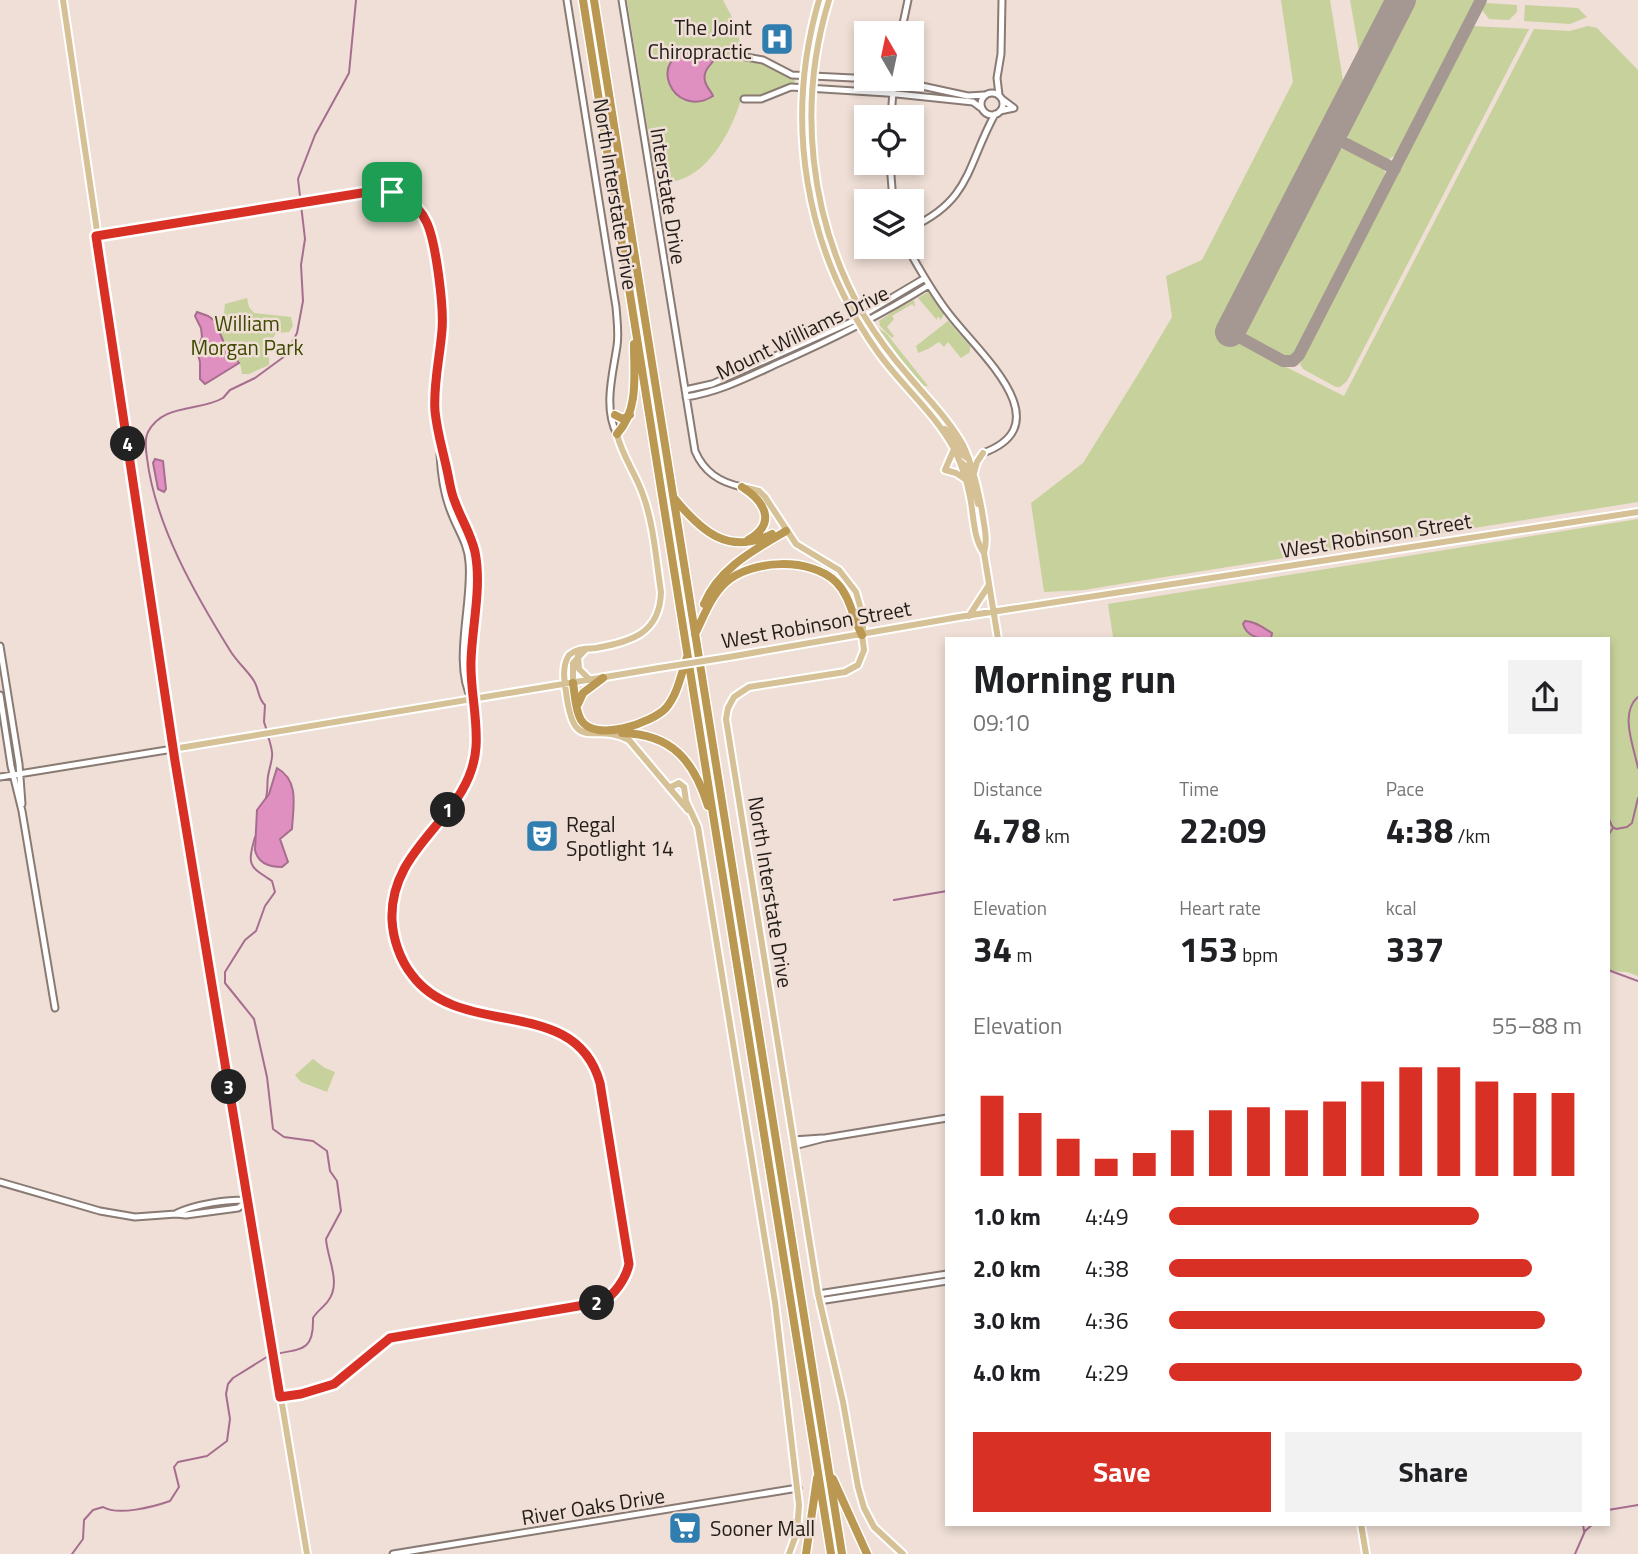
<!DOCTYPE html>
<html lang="en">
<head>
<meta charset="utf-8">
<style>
	:root { --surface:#fff; --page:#f2f2f2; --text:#202124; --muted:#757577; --accent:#d93025 }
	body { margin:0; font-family:"Titillium Web",sans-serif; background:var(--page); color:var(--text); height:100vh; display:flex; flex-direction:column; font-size:26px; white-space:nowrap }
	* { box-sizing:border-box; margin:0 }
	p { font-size:23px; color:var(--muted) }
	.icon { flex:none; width:38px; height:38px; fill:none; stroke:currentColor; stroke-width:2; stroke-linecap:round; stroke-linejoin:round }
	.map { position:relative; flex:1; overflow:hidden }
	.side { position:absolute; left:945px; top:637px; width:665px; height:889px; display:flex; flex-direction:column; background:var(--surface); border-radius:0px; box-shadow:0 4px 10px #0003 }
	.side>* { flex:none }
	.needle { width:46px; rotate:351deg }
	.controls { position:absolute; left:854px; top:21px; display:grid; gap:14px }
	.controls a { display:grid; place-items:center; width:70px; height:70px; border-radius:0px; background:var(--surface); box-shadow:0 4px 10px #0003; font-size:35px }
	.pin { position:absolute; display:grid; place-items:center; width:60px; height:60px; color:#fff; margin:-30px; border-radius:14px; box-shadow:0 4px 10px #0006 }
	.km { position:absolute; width:35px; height:35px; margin:-18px; border-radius:50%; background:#222; color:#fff; font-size:19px; line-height:35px; text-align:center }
	.round { display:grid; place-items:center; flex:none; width:74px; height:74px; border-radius:0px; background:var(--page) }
	.summary { display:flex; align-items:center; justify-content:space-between; height:119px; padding:0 28px }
	h1 { font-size:38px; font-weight:700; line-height:52px }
	.metrics { display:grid; grid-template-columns:repeat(3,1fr); gap:10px; height:119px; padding:7px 28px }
	.metrics div { display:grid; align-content:center }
	.metrics b { font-size:35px; font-weight:700 }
	.metrics small { font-size:19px; font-weight:400 }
	.metrics p { font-size:19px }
	.chart { height:196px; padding:14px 28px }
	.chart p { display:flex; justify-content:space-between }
	.chart svg { width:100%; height:126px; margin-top:7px; stroke:var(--accent); stroke-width:6 }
	.button { display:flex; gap:14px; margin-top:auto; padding:14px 28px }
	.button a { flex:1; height:80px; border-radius:0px; background:var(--accent); color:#fff; font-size:28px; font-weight:700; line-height:80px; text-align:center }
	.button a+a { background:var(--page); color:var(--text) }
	ul { padding:0 28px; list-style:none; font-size:23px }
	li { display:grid; grid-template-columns:112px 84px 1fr; align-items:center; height:52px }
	li i { height:18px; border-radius:9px; background:var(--accent) }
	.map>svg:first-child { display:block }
</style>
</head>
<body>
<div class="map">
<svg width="1638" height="1554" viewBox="0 0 1638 1554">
	<rect width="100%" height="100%" fill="#efdfd6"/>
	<path fill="#c6d19c" d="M627 0H723L736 25 743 57 763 62 794 78 795 81 793 85 780 87 765 96H742C732 132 704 186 660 182L654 169Z
		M1281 0H1330L1344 87 1217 336 1234 345 1236 342 1344 396 1534 29 1570 31 1588 26 1597 28 1638 70V502L1120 584 1084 590 1044 592 1031 503 1083 463 1142 368 1172 317 1166 276 1202 260 1293 82Z
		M1350 0H1389L1360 57Z
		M1412 0H1477L1398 154 1387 160 1349 141 1346 128Z
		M1487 3 1517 5V12L1509 20 1489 19 1482 10 1483 5Z
		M1525 5 1578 8 1587 17 1570 24 1524 21Z
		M1472 26 1529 29 1347 381 1340 387H1336L1303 369 1300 364Z
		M1344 148 1382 166 1385 171 1384 181 1296 353 1291 357 1285 358 1248 339 1244 326 1332 154Z
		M928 292 944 314 940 321V318L937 317V320L918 298Z
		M247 298 249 307 254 313 291 317 293 326 289 332 276 333 269 344V365L249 374H242L240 363 220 335 217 318 224 314 225 304Z
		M910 300H912L896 310 914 300 915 307 912 304 892 316 894 319 887 327 894 336 892 338 880 326 879 321Z
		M948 321 970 346V352L961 358 948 342 944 347 939 342 928 349 918 353 916 346Z
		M878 328 886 333 928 386H921Z
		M1638 519V976L1627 972 1608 971V639H1107L1113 637 1108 604Z
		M313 1059 325 1068 335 1072 327 1092 301 1082 295 1075Z"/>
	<path fill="#e08fc1" stroke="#a76d8f" stroke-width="2" d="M696 49 716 57C713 63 702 70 705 81 706 87 712 92 713 96 673 121 643 55 696 49Z
		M197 312 208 316 215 321 224 343 239 363 205 384 200 379V362L197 351 202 337 201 328 195 316Z
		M155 459 163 461 166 489 164 492 158 489 153 463Z
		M1245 621C1255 621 1263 628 1272 633L1271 639C1259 639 1247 637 1243 624Z
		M277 768C300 781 293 807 292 829L280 839 288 862 282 867C270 867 258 864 255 850L257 810 269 794Z"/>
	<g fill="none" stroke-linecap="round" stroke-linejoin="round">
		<path stroke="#a76d8f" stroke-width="2" d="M1638 697C1619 713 1634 747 1638 768
			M267 731 264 722 265 705C258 699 259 689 254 681 248 671 238 663 231 652 196 596 155 525 147 458 146 450 144 440 148 432 163 403 199 412 223 398L230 390 255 378 285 356 297 333 303 301 301 265 305 239 298 179 315 135 349 73 356 0
			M266 798C268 790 267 783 268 776 272 756 275 758 268 736
			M1608 817 1612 826
			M1613 827 1616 829 1627 827 1632 823 1638 798
			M255 837C247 866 249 866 272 881L275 892 265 906 256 931 245 940 225 972V983L254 1019 267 1077 273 1129 284 1137 313 1141 327 1151 330 1171 337 1181 341 1211 326 1239C327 1258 342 1283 328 1301 324 1307 317 1311 313 1318 314 1350 303 1349 275 1354
			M1608 863 1609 834 1613 828
			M894 900 947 891
			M1608 970 1638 981
			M1608 1510 1638 1505
			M1583 1524 1584 1531
			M72 1554 83 1539 84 1520 93 1510 103 1507C118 1516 153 1507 170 1501L179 1487 174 1467 178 1462 207 1456 227 1441 230 1419 226 1394 228 1384 233 1378 270 1355
			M1575 1554 1585 1531 1593 1524"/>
		<path stroke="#a59892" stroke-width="12" d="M1331 136 1395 169
			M1230 332 1283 361H1293L1299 355 1481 0"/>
		<path stroke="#a59892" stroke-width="30" d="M1230 332 1401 0"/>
		<defs>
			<path id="minor" d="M567 0 616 307C617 320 619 333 617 346 613 373 603 408 617 434
				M622 0 695 451C704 472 719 482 742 487
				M901 33 908 0
				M746 57 763 60 792 75 894 80 968 96 984 95
				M981 104a11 11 0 1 1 22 0a11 11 0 1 1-22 0Z
				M999 95 997 78 1001 54 1002 0
				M744 99H761L791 87 887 93 973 102 981 108
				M1000 111 1014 108 1002 99
				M891 117 894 79
				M890 163 893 201
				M912 227C971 200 967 165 995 114
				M96 236 374 191C398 191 418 201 427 223 436 246 444 310 442 334 439 360 432 387 435 413 438 441 446 477 455 503 461 520 471 534 475 552 483 588 471 628 471 664 471 692 478 721 475 750 469 811 403 839 394 898 390 920 394 942 404 962 442 1039 528 999 576 1044 585 1052 594 1065 598 1076 609 1107 610 1148 615 1181 619 1202 630 1247 629 1266 627 1279 613 1295 602 1302L390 1338 334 1384 301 1394 280 1397
				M907 247C920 270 933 294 950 315 978 352 1063 424 983 453
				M685 390 712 384 851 322 925 278
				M686 397C720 392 750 376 781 362 833 339 881 315 929 285
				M440 454C441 474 443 493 451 512 457 529 468 543 469 562 473 603 452 663 472 700
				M0 646 19 764 22 804
				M0 695 11 766 22 811 55 1008
				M0 777 173 749
				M793 1140 822 1138
				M794 1146 825 1138 947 1118
				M0 1182 100 1211 135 1217 176 1214 186 1215 238 1208 248 1201
				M177 1213C193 1205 231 1198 248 1201
				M818 1294 947 1274
				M819 1301 947 1281
				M393 1554 798 1488"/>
			<path id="major" d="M63 0 175 761 307 1554
				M819 0C784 120 804 248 877 351 900 384 933 411 953 447 961 463 967 480 970 497 974 516 973 538 984 553
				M829 0C797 104 809 219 863 314 876 335 891 356 907 374 926 397 948 418 963 445 973 466 978 489 982 511 984 526 988 539 984 553L998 639
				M945 429C955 437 957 455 969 459
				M617 434C622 456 636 474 643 495 654 525 656 560 661 592 660 634 630 642 596 648 586 649 578 648 569 655 562 666 564 679 566 692 574 756 592 721 629 740L688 810
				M962 463 968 468 978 504
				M945 470 956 473 965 479
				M945 470 954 449
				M974 473 977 462 983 453
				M747 488 759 491 765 497 796 544 839 570 856 592 864 620 862 635 864 650 858 665 845 672 749 687 734 697 728 708 726 719 818 1294 843 1402 858 1487 864 1508 874 1527 903 1554
				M969 616 989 585
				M578 656 579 669 590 680
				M729 657 959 617 1638 512
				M573 683V663L586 649
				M173 749 659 668
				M669 788 679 783 684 787 686 801 698 827 775 1302 799 1505 797 1532 789 1554
				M1361 1524 1366 1554"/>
			<path id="highway" d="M583 0 831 1554
				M594 0 842 1554
				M615 415 623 419 630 415
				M617 434C639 410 634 376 634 344
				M742 487C764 501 778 523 748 540
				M674 498C701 531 728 556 772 534
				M704 604C719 568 754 550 786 531
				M695 634C704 616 711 596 725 583 751 559 811 557 836 582 851 597 852 617 862 635
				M573 683C575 694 575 710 581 720 595 743 652 723 666 708 678 694 681 674 687 657
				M578 704 583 693 603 678
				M622 733C672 734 694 761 708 806
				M833 1479 867 1554
				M806 1554 817 1478"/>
		</defs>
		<use href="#minor" stroke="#897a73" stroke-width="9"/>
		<use href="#major" stroke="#fff" stroke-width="10"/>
		<use href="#highway" stroke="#fff" stroke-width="11"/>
		<use href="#minor" stroke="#fff" stroke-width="5"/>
		<use href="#major" stroke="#d6c197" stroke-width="6"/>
		<use href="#highway" stroke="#bb9852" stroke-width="8"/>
		<defs>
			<path id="major-bridge" d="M659 668 729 657"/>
		</defs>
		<use href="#major-bridge" stroke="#fff" stroke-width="10" stroke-linecap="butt"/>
		<use href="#major-bridge" stroke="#d6c197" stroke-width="6"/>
	</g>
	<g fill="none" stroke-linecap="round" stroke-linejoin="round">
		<defs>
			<path id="route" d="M374 191C397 191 417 201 427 223 436 243 444 307 442 330 440 357 433 385 435 411 437 433 444 454 448 475 450 484 451 493 455 502 461 519 471 534 475 552 482 587 472 626 471 661 470 690 478 718 476 747 471 818 389 844 392 920 393 939 400 960 412 975 461 1041 575 993 600 1083L629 1264C626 1279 614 1295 602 1302L390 1338 334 1384 301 1394 280 1397 175 761 96 236Z"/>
		</defs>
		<use href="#route" stroke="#fff" stroke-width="14"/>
		<use href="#route" stroke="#d93025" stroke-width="9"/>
	</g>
	<defs>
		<symbol id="hospital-square" viewBox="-11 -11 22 22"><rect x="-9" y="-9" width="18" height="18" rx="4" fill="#307daf" stroke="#efdfd6"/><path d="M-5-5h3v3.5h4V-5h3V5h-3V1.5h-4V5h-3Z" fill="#fff"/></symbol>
		<symbol id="theatre-square" viewBox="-11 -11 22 22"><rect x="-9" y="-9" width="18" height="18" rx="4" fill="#307daf" stroke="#efdfd6"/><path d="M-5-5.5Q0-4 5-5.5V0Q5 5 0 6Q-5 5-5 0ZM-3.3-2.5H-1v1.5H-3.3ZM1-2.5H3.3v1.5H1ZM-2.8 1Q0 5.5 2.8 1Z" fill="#fff"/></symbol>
		<symbol id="supermarket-square" viewBox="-11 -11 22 22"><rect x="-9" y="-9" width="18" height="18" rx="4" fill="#307daf" stroke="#efdfd6"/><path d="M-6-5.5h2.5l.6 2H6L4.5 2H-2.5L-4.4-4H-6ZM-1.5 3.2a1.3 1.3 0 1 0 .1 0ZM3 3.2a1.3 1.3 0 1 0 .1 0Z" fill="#fff"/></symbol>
	</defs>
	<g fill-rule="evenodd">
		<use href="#hospital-square" x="758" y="20" width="38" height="38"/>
		<use href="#theatre-square" x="523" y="817" width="38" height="38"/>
		<use href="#supermarket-square" x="666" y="1509" width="38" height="38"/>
	</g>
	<g text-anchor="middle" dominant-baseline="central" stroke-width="5" stroke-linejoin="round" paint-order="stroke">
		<g font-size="21" fill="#231d1a" stroke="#efdfd6" text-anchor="start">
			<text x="752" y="27" text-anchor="end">The Joint<tspan x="752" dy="24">Chiropractic</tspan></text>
			<text x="566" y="824">Regal<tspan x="566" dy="24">Spotlight 14</tspan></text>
			<text x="710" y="1528">Sooner Mall</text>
		</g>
		<g font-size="21" fill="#231d1a" stroke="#efdfd6">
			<text transform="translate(616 194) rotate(81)">North Interstate Drive</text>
			<text transform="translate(669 196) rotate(81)">Interstate Drive</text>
			<text transform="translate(802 332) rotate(-26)">Mount Williams Drive</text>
			<text transform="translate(1376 535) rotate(-9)">West Robinson Street</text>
			<text transform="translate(816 624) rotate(-10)">West Robinson Street</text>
			<text transform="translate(771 892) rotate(81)">North Interstate Drive</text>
			<text transform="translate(593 1506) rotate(-9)">River Oaks Drive</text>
		</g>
		<g font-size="21" fill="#404901" stroke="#efdfd6">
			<text x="247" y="323">William<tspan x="247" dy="24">Morgan Park</tspan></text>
		</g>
	</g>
</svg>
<div class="controls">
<a><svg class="needle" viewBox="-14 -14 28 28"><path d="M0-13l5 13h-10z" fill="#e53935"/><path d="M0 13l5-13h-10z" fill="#757577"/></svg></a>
<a><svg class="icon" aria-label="locate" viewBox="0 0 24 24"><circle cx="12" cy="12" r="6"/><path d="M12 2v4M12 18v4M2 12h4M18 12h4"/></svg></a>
<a><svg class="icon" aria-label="layers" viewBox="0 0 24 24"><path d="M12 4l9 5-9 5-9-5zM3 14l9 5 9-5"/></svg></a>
</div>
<div class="pin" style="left:392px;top:192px;background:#1e9e55"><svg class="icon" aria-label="arrive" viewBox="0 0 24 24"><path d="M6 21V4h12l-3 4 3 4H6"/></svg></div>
<b class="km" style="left:448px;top:810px">1</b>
<b class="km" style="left:597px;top:1303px">2</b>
<b class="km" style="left:229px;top:1087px">3</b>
<b class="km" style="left:128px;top:444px">4</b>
<section class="side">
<div class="summary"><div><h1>Morning run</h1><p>09:10</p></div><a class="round"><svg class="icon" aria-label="share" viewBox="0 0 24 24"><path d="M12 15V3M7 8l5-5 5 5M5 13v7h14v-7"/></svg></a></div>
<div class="metrics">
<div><p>Distance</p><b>4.78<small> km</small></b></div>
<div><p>Time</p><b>22:09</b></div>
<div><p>Pace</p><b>4:38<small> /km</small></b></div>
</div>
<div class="metrics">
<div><p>Elevation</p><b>34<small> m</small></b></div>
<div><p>Heart rate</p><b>153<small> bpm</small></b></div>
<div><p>kcal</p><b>337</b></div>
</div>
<div class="chart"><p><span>Elevation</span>55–88 m</p>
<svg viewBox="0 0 160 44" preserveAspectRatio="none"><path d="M5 44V16M15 44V22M25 44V31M35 44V38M45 44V36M55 44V28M65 44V21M75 44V20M85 44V21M95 44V18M105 44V11M115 44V6M125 44V6M135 44V11M145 44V15M155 44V15"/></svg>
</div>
<ul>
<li><b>1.0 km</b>4:49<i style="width:75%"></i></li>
<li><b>2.0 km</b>4:38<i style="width:88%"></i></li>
<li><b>3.0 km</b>4:36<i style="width:91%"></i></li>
<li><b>4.0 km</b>4:29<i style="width:100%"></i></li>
</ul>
<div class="button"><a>Save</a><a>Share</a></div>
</section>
</div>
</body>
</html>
